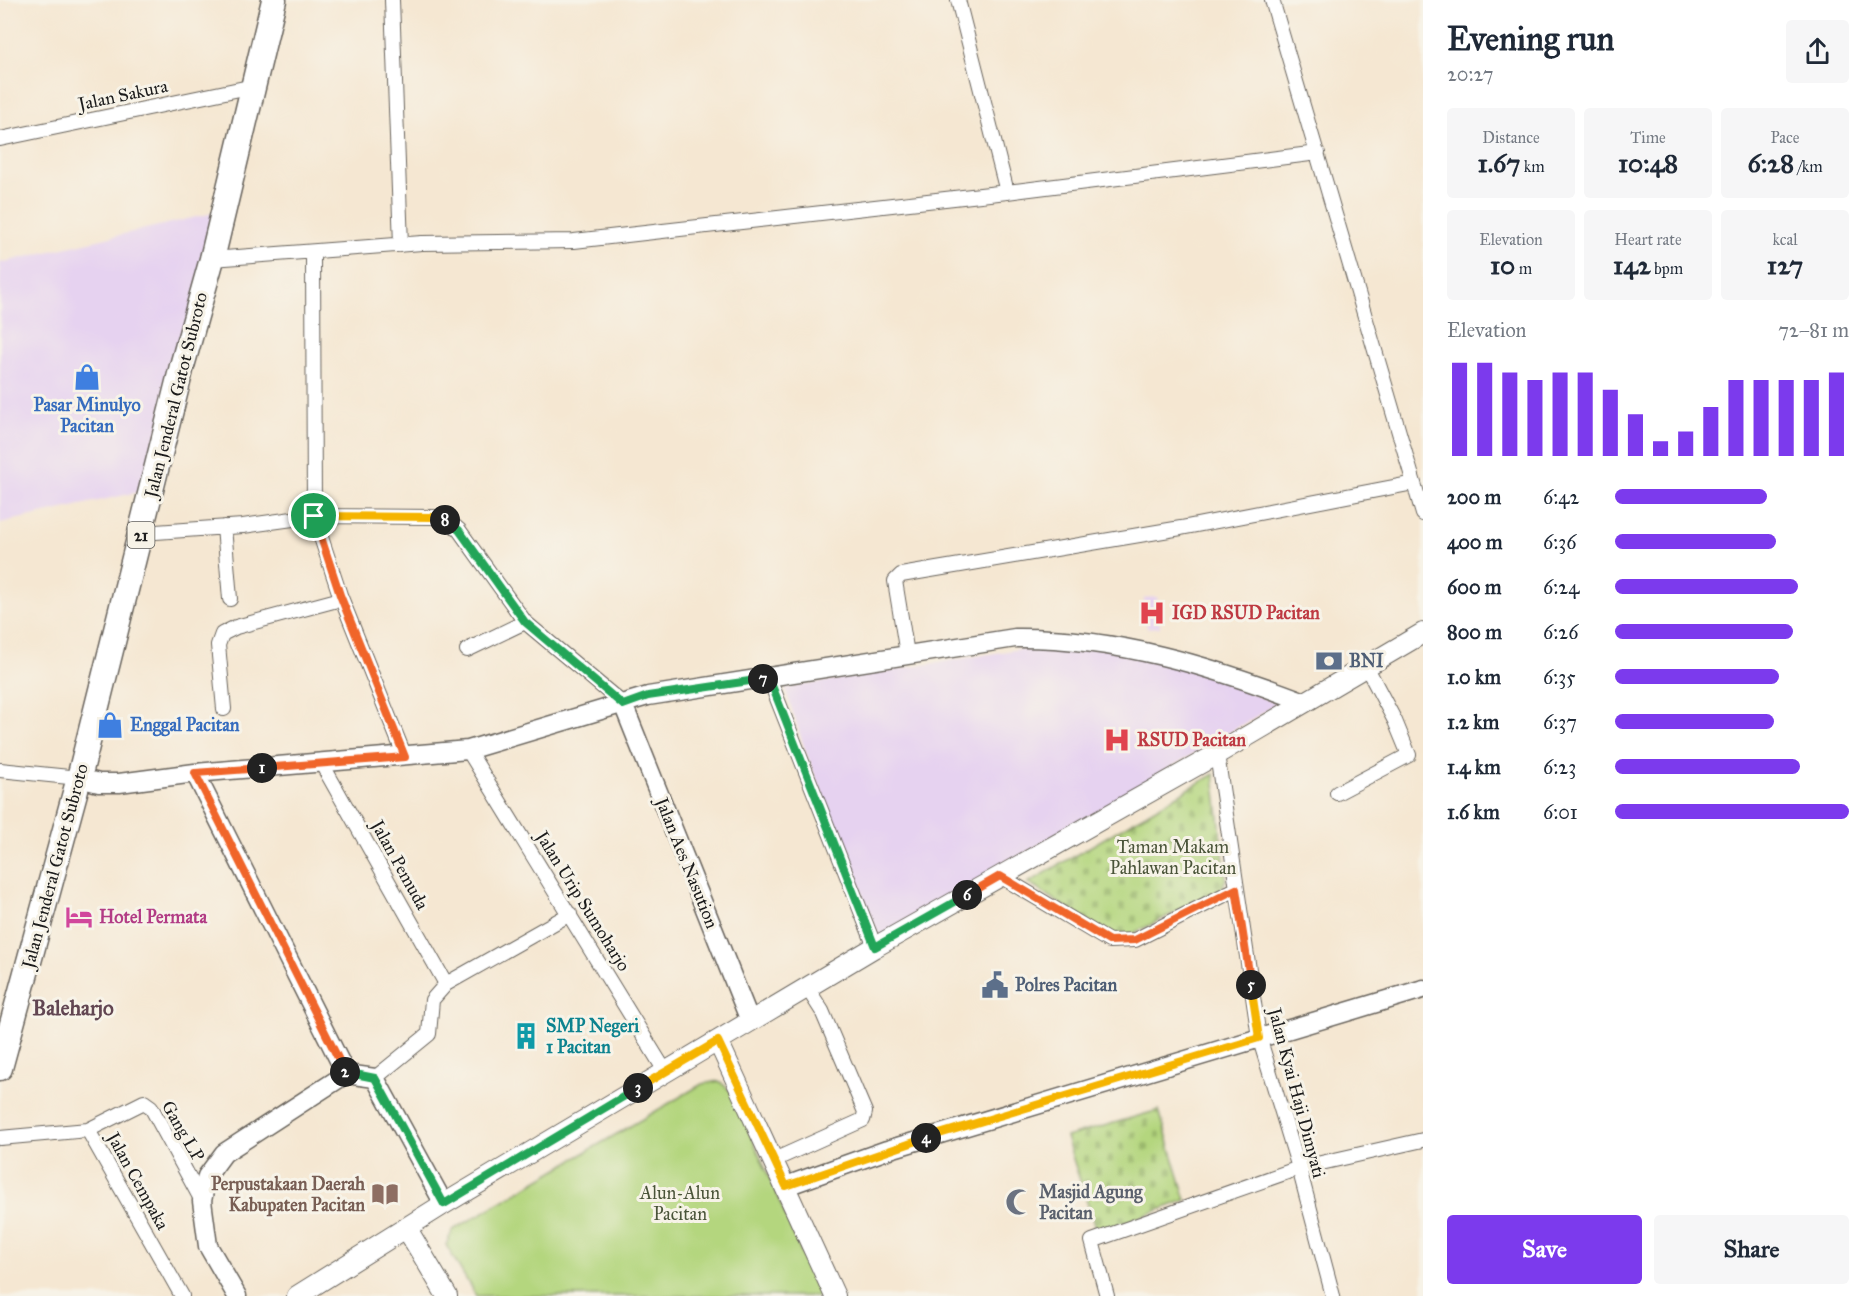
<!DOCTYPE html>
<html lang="en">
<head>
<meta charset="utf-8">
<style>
	:root { --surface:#fff; --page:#f6f6f7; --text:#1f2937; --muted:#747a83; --accent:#7c3aed }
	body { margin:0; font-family:"IM FELL Great Primer",serif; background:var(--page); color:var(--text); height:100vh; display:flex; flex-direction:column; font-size:22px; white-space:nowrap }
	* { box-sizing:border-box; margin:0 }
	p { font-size:20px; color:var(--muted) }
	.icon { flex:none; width:33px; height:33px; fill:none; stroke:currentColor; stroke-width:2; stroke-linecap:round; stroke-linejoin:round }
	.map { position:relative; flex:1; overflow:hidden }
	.drawer { display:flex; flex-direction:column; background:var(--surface); width:450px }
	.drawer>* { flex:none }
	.pin { position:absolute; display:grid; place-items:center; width:51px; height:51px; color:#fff; margin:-26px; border:3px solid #fff; border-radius:50%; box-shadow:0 2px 6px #0007 }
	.km { position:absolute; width:30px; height:30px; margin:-15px; border-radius:50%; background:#222; color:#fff; font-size:16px; line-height:30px; text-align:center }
	.round { display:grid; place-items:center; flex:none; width:63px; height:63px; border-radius:6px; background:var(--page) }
	.head { display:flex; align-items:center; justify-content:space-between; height:102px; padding:0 24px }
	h1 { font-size:33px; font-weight:700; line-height:45px }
	.metrics { display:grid; grid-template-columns:repeat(3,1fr); gap:9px; height:102px; padding:6px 24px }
	.metrics div { display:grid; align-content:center; border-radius:6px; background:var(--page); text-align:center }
	.metrics b { font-size:26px; font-weight:700 }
	.metrics small { font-size:16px; font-weight:400 }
	.metrics p { font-size:16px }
	.chart { height:168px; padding:12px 24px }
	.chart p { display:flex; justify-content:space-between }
	.chart svg { width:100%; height:108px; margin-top:6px; stroke:var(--accent); stroke-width:6 }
	.primary-button { display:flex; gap:12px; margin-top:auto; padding:12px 24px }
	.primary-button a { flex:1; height:69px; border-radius:6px; background:var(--accent); color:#fff; font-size:24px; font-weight:700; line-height:69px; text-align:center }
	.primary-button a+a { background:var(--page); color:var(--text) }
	ul { padding:0 24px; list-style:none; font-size:20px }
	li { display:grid; grid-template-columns:96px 72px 1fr; align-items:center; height:45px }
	li i { height:15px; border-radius:8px; background:var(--accent) }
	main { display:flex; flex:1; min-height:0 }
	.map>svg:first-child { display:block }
</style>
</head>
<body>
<main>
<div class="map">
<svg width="1423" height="1296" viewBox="0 0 1423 1296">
	<defs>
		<pattern id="cemetery-stones" width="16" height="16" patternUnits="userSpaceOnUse" patternTransform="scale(1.5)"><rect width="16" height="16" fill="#b4d67e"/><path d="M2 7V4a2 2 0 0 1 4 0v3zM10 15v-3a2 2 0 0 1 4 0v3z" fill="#9ab76c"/></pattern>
	</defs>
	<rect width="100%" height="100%" fill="#f7f3e8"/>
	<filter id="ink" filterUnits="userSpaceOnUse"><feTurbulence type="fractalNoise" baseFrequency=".0167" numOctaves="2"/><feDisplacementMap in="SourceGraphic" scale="12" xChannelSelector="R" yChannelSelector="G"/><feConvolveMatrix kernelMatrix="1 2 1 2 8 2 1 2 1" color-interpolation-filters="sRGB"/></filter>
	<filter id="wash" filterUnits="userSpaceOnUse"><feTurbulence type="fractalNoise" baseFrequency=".008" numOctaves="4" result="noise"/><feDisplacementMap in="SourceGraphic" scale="24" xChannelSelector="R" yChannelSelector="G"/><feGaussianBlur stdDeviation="1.35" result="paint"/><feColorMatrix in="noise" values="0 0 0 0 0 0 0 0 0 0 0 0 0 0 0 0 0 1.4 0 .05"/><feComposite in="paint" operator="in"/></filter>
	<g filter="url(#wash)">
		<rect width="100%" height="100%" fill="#f5e7d2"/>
		<path fill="#e6d2f0" d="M218 212 143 491 0 523V263Z
			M1157 597 1160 627 1147 628 1144 598Z
			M1026 648H1105L1187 665 1277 704 880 940 805 750 785 688Z"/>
		<path fill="url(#cemetery-stones)" stroke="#68794d" stroke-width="1.5" d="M1214 774 1226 878 1222 889 1126 937 1109 935 1028 883Z
			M1159 1110 1186 1200 1097 1233 1066 1137Z"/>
		<path fill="#b4d67e" stroke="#68794d" stroke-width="1.5" d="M719 1081 733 1093 820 1296H476L446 1245 453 1230 702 1084Z"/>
	</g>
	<g filter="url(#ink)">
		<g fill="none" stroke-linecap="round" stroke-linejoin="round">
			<defs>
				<path id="minor" d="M392 0 401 245
					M958 0 1007 192
					M1272 0 1423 514
					M0 139 254 86
					M313 252 314 516 340 595 405 757
					M212 259 422 243 574 241 1007 192 1318 153
					M224 527 230 599
					M141 533 243 526 314 516 434 517 450 522 459 530 525 622 623 704
					M467 650 525 622
					M907 654 895 581 901 575 1181 528 1414 483
					M769 678 875 947
					M224 709 218 645 222 634 236 627 341 599
					M468 750 665 1071
					M1217 754 1259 1037 1299 1168 1333 1296
					M322 764 446 984
					M0 770 79 778
					M1337 793 1409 755 1395 721 1366 666
					M1000 876 1109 941 1135 940 1236 889
					M375 1078 429 1034 432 1000 446 984 570 914
					M88 1130 144 1102 151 1107 202 1201
					M0 1138 88 1130 182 1296
					M774 1160 863 1120 865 1112 822 1011 808 989
					M1107 1296 1092 1241 1299 1168 1423 1140"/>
				<path id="tertiary" d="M623 704 750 1021
					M195 773 346 1074
					M79 778 99 783H119L195 773 468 750 648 696 1015 638C1116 637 1211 666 1305 702
					M786 1186 887 1150 1423 989
					M237 1296 208 1246 202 1201 207 1176 224 1153 346 1074 375 1078 444 1204"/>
				<path id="secondary" d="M718 1041 835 1296
					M407 1229 447 1296
					M297 1296 444 1204 875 947 1217 754 1423 633"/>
				<path id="trunk" d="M0 1068 79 778 182 366 212 259 274 0"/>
			</defs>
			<use href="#minor" stroke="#68635c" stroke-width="16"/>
			<use href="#tertiary" stroke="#68635c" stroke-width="21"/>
			<use href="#secondary" stroke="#68635c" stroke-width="22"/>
			<use href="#trunk" stroke="#68635c" stroke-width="27"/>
			<use href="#minor" stroke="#fff" stroke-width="14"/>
			<use href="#tertiary" stroke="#fff" stroke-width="18"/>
			<use href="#secondary" stroke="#fff" stroke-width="20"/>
			<use href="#trunk" stroke="#fff" stroke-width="24"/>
		</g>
	</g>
	<g fill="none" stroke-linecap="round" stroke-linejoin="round" filter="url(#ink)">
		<defs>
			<path id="split-1" d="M262 768 405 757 340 595 314 516"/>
			<path id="split-2" d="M262 768 195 773 345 1072"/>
			<path id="split-3" d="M345 1072 375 1078 444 1204 638 1088"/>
			<path id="split-4" d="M638 1088 718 1041 786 1186 926 1138"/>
			<path id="split-5" d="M926 1138 1259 1038 1251 985"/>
			<path id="split-6" d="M967 895 1000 876 1109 941 1135 940 1236 889 1251 985"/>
			<path id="split-7" d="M763 679 769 678 875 947 967 895"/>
			<path id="split-8" d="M445 520 459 530 525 622 623 705 648 696 763 679"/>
			<path id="split-9" d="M314 516 434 517 445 520"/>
		</defs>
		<use href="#split-1" stroke="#fff" stroke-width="12"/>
		<use href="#split-2" stroke="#fff" stroke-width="12"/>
		<use href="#split-3" stroke="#fff" stroke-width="12"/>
		<use href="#split-4" stroke="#fff" stroke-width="12"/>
		<use href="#split-5" stroke="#fff" stroke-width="12"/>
		<use href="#split-6" stroke="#fff" stroke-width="12"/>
		<use href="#split-7" stroke="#fff" stroke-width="12"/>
		<use href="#split-8" stroke="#fff" stroke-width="12"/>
		<use href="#split-9" stroke="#fff" stroke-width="12"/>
		<use href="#split-1" stroke="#f0652b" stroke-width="8"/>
		<use href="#split-2" stroke="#f0652b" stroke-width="8"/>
		<use href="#split-3" stroke="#22a559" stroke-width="8"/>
		<use href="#split-4" stroke="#f5b400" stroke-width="8"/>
		<use href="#split-5" stroke="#f5b400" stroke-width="8"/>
		<use href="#split-6" stroke="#f0652b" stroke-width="8"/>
		<use href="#split-7" stroke="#22a559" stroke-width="8"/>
		<use href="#split-8" stroke="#22a559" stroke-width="8"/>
		<use href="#split-9" stroke="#f5b400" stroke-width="8"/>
	</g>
	<defs>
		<symbol id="shop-bare" viewBox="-9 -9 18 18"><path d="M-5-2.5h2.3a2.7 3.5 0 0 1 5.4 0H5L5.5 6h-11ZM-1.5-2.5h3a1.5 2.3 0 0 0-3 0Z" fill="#3f7fe0" stroke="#f7f3e8" stroke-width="2.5" paint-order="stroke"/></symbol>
		<symbol id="hospital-bare" viewBox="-9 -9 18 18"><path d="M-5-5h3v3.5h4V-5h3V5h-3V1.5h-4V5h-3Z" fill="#e0444e" stroke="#f7f3e8" stroke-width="2.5" paint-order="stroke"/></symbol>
		<symbol id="bank-bare" viewBox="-9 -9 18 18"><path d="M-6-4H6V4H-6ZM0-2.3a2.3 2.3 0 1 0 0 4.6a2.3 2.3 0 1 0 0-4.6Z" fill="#5c6f8a" stroke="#f7f3e8" stroke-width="2.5" paint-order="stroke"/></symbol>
		<symbol id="hotel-bare" viewBox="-9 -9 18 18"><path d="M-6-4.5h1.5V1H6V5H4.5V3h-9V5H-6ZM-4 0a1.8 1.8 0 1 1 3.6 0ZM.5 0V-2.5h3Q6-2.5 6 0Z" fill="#d1479c" stroke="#f7f3e8" stroke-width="2.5" paint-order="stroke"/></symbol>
		<symbol id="civic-bare" viewBox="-9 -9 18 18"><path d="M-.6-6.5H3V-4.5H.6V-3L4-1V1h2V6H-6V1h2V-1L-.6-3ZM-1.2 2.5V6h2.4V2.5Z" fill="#5c6f8a" stroke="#f7f3e8" stroke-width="2.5" paint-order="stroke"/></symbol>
		<symbol id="building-bare" viewBox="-9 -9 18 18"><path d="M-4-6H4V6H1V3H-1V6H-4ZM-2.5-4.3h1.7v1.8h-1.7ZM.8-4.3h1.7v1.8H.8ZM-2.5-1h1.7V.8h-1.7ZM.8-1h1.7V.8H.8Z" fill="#0f9aa8" stroke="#f7f3e8" stroke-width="2.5" paint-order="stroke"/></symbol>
		<symbol id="library-bare" viewBox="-9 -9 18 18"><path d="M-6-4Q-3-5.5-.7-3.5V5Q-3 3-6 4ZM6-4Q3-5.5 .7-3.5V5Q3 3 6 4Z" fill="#8d6e63" stroke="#f7f3e8" stroke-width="2.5" paint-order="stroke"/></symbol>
		<symbol id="mosque-bare" viewBox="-9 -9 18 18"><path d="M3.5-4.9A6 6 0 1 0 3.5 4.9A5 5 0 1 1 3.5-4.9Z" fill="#6b7280" stroke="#f7f3e8" stroke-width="2.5" paint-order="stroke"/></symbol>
	</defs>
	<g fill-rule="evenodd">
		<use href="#shop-bare" x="68" y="358" width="38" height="38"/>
		<use href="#hospital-bare" x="1133" y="594" width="38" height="38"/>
		<use href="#bank-bare" x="1310" y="642" width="38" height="38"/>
		<use href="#shop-bare" x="91" y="706" width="38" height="38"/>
		<use href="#hospital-bare" x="1098" y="721" width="38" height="38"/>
		<use href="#hotel-bare" x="60" y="898" width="38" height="38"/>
		<use href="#civic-bare" x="976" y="966" width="38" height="38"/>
		<use href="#building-bare" x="507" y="1017" width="38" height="38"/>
		<use href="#library-bare" x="366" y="1175" width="38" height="38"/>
		<use href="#mosque-bare" x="1000" y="1183" width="38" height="38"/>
	</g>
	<g text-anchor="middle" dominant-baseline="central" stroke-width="6" stroke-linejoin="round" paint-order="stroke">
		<rect fill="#f7f3e8" stroke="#5e5c59" stroke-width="1.5" x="127.5" y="522" width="27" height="26" rx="4.5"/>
		<g font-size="16" font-weight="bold" fill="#1c1c1c">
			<text x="141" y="535">21</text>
		</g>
		<g font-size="18" fill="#1c1c1c" stroke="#f7f3e8">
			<text transform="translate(123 95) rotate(-12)">Jalan Sakura</text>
			<text transform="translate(176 395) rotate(-76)">Jalan Jenderal Gatot Subroto</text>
			<text transform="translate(687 863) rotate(68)">Jalan Aes Nasution</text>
			<text transform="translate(400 865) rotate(61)">Jalan Pemuda</text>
			<text transform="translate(55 866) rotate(-75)">Jalan Jenderal Gatot Subroto</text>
			<text transform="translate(583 901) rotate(58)">Jalan Urip Sumoharjo</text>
			<text transform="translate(1297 1093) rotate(75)">Jalan Kyai Haji Dimyati</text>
			<text transform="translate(183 1131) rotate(60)">Gang LP</text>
			<text transform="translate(138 1181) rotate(61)">Jalan Cempaka</text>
		</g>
		<g font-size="18" font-weight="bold" fill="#366cbe" stroke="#f7f3e8">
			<text x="87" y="405">Pasar Minulyo<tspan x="87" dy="21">Pacitan</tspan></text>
			<text x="130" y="725" text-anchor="start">Enggal Pacitan</text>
		</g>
		<g font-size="18" font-weight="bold" fill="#be3a42" stroke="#f7f3e8" text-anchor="start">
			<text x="1172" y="613">IGD RSUD Pacitan</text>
			<text x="1137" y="740">RSUD Pacitan</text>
		</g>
		<g font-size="18" font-weight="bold" fill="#4e5e75" stroke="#f7f3e8" text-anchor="start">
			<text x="1349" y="661">BNI</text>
			<text x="1015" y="985">Polres Pacitan</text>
		</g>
		<g font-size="18" fill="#4a5439" stroke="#f7f3e8">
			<text x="1173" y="847">Taman Makam<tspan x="1173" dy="21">Pahlawan Pacitan</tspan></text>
			<text x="680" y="1193">Alun-Alun<tspan x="680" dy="21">Pacitan</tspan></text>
		</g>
		<g font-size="18" font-weight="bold" fill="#b23c85" stroke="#f7f3e8" text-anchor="start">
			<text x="99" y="917">Hotel Permata</text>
		</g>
		<g font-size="18" font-weight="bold" fill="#0d838f" stroke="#f7f3e8" text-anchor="start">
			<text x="546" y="1026">SMP Negeri<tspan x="546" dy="21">1 Pacitan</tspan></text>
		</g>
		<g font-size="18" font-weight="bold" fill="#785e54" stroke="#f7f3e8" text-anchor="end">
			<text x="365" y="1184">Perpustakaan Daerah<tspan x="365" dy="21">Kabupaten Pacitan</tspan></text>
		</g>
		<g font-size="18" font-weight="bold" fill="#5b616d" stroke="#f7f3e8" text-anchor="start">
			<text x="1039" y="1192">Masjid Agung<tspan x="1039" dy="21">Pacitan</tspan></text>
		</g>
		<g font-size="21" font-weight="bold" fill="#624652" stroke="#f7f3e8">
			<text x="73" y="1008">Baleharjo</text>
		</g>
	</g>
</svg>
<div class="pin" style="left:314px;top:516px;background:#1e9e55"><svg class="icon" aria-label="arrive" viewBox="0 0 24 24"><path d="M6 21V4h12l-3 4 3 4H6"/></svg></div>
<b class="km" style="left:262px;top:768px">1</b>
<b class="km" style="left:345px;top:1072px">2</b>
<b class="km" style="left:638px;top:1088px">3</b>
<b class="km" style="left:926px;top:1138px">4</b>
<b class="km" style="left:1251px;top:985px">5</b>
<b class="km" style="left:967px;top:895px">6</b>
<b class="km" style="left:763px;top:679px">7</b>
<b class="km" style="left:445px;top:520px">8</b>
</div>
<section class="drawer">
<div class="head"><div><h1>Evening run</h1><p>20:27</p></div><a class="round"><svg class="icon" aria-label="share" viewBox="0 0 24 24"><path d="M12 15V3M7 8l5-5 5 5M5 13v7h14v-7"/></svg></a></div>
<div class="metrics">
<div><p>Distance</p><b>1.67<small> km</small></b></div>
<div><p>Time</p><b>10:48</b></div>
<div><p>Pace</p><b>6:28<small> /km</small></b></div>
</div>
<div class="metrics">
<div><p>Elevation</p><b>10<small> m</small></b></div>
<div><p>Heart rate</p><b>142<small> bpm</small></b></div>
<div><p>kcal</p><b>127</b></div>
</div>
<div class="chart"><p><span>Elevation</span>72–81 m</p>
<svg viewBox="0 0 160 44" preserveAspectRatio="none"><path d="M5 44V6M15 44V6M25 44V10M35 44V13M45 44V10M55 44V10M65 44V17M75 44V27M85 44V38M95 44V34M105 44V24M115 44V13M125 44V13M135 44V13M145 44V13M155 44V10"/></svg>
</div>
<ul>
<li><b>200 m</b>6:42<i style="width:65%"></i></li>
<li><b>400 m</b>6:36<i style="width:69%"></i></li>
<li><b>600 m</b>6:24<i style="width:78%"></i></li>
<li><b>800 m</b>6:26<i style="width:76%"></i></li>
<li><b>1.0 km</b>6:35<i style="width:70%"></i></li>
<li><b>1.2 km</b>6:37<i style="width:68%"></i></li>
<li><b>1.4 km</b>6:23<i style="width:79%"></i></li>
<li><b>1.6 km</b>6:01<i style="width:100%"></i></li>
</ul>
<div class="primary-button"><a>Save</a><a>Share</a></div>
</section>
</main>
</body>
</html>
